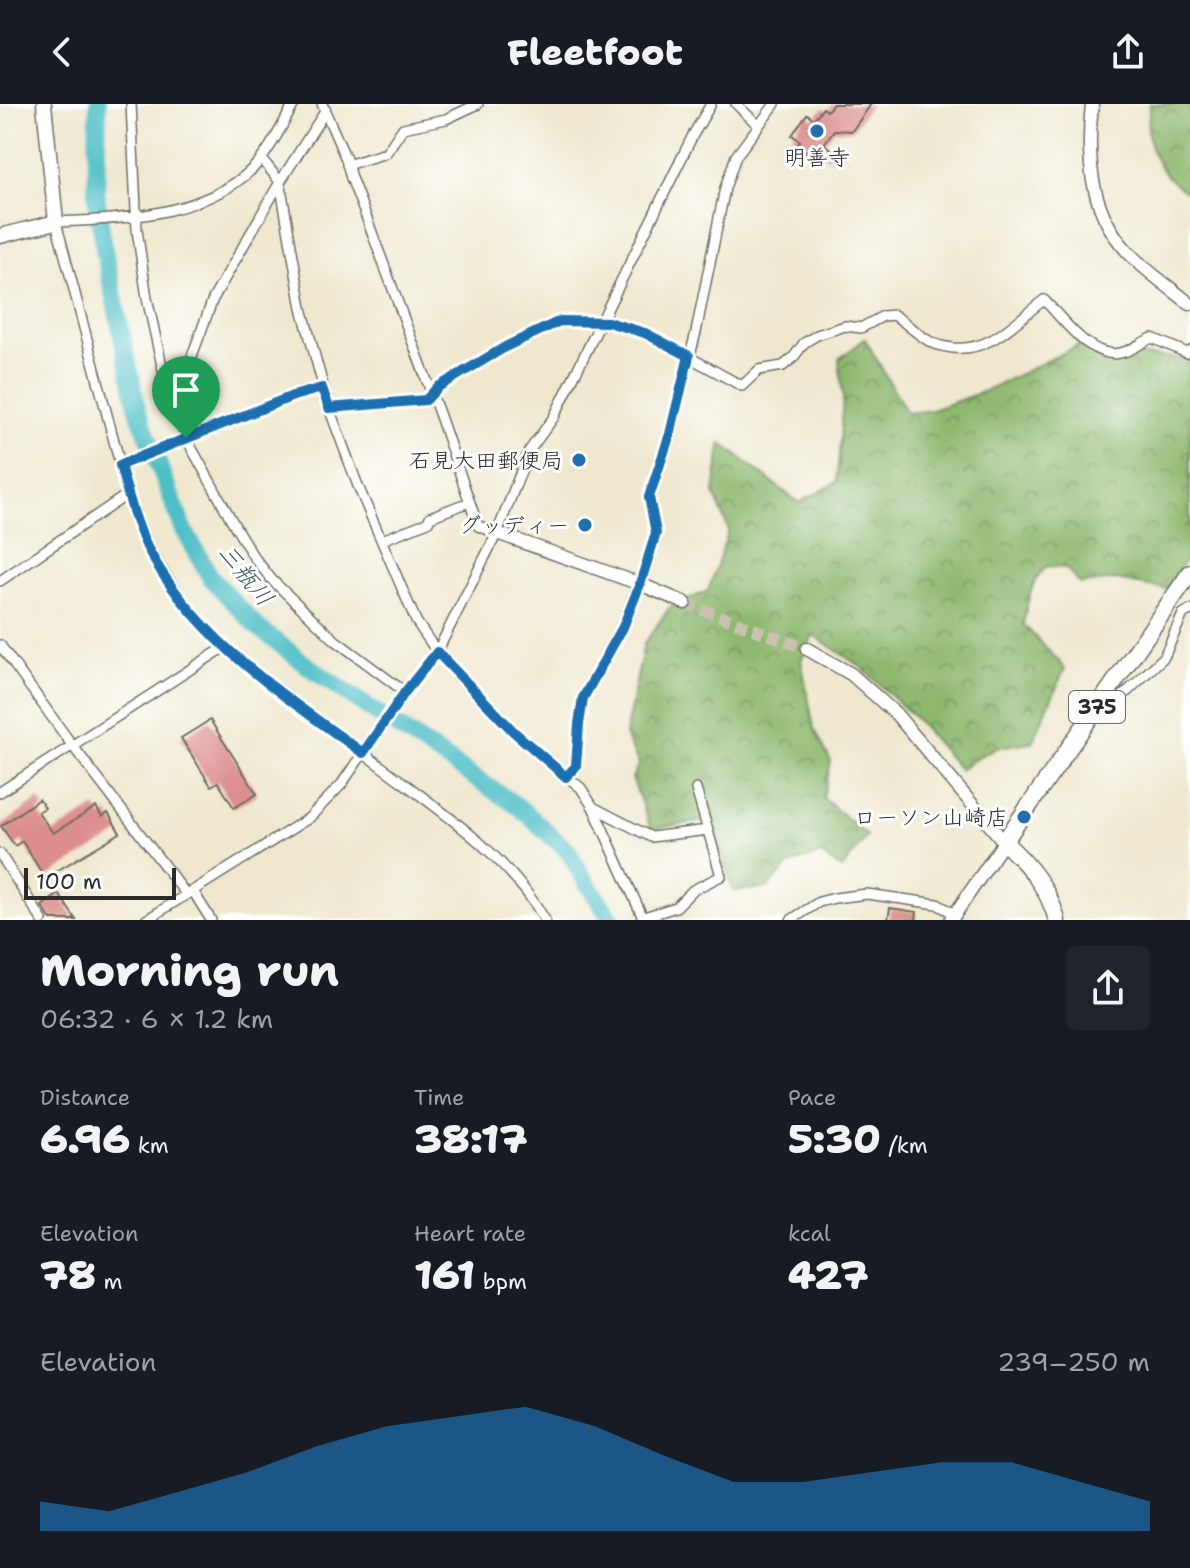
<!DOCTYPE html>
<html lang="en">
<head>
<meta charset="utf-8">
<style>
	:root { --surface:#171b24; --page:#20242c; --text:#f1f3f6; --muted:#9ea1a6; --accent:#1f6fb2 }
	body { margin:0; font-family:"Shantell Sans","Klee One",sans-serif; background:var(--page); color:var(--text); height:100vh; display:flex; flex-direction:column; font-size:30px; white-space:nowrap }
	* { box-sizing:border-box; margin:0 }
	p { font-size:26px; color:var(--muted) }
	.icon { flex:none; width:44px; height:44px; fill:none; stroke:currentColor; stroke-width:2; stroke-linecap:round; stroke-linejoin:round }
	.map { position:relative; height:816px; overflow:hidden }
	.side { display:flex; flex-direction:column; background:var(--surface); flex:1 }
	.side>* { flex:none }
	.scale { position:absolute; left:24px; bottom:20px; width:152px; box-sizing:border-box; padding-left:8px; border:4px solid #2b2b2b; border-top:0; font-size:22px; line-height:28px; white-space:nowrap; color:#2b2b2b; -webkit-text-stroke:6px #fff; paint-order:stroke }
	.pin { position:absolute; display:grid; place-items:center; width:68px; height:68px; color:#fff; margin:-82px -34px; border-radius:50% 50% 50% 0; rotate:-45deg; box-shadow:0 0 8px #0007 }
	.pin .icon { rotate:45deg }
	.round { display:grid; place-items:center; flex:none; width:84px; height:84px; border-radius:8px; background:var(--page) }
	.head { display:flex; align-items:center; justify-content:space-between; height:136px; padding:0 40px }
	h1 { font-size:44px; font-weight:800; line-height:60px }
	.metrics { display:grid; grid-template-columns:repeat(3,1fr); gap:12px; height:136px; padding:8px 40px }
	.metrics div { display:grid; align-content:center }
	.metrics b { font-size:40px; font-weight:800 }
	.metrics small { font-size:22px; font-weight:400 }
	.metrics p { font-size:22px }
	.chart { height:224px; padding:16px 40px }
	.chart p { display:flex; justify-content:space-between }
	.chart svg { width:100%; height:144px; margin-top:8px; fill:var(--accent); opacity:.7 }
	header { display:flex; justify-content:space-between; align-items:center; height:104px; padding:0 40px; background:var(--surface); font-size:36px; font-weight:800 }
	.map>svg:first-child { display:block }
</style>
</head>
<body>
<header><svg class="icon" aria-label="back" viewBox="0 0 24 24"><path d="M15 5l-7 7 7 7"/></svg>Fleetfoot<svg class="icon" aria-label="share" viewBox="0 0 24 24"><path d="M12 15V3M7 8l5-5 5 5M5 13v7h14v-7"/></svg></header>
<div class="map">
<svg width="1190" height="816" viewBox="0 0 1190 816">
	<defs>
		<pattern id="forest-crowns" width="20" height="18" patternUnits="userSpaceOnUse" patternTransform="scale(2)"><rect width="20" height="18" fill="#8db86e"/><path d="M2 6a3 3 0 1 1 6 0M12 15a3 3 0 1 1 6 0" fill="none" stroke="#73965b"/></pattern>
	</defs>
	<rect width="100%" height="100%" fill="#fff"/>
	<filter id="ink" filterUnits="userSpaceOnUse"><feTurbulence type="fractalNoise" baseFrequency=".0125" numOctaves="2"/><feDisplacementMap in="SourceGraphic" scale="16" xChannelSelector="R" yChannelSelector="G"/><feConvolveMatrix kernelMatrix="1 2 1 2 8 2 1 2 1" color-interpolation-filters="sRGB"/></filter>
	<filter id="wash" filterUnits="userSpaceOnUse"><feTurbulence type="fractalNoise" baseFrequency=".006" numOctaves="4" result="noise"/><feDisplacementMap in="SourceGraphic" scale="32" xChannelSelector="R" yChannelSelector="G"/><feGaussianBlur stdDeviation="1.8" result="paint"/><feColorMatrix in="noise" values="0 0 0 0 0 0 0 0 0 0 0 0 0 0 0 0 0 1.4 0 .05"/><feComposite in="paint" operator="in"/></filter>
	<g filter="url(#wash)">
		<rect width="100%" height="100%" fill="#efe8cf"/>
		<path fill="url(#forest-crowns)" stroke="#5c724c" stroke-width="2" d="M1150 0H1190V90C1167 79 1149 52 1148 27 1148 18 1149 9 1150 0Z
			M865 235 907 309 932 306 985 287 1081 240 1115 254 1129 251 1181 254 1190 251V449L1166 485 1116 476 1080 480 1066 464 1047 462C1030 478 1028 498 1023 520L1065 564 1032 639C996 641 989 644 960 666L915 614 861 563 813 531 801 556 814 624 831 658 823 694 867 732 842 765 820 750 789 761 767 784 733 787 711 716 651 725 632 674 639 660 625 631 644 540 670 503 708 487 729 426 714 389 721 339 799 399 837 378 843 294 839 255Z"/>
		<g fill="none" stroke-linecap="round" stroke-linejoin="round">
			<path stroke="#50bfc7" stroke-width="18" d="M98 0 96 89 104 146 138 307 183 424 211 474 255 521 308 562 375 608 519 703 568 747 588 781 612 816"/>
		</g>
		<g id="blocks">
			<path fill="#dc8d8c" d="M833 0H871L852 27 834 26 824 40 834 47 828 54 818 48 814 54 797 41 800 37 792 31 807 10 814 15 823 4 827 7Z
				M210 616 257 690 234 704 218 678 211 682 181 634Z
				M39 695 45 704 38 708 53 729 96 703 102 713 108 709 120 729 45 774 22 737 15 742 1 722Z
				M59 790 76 816H51L49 813 42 802Z
				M890 804 917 808 916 816H888Z"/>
		</g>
	</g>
	<g filter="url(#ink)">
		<use href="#blocks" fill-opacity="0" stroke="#706d64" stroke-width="2"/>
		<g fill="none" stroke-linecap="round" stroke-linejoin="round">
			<path stroke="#c8c2ae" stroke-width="12" stroke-dasharray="12 6" stroke-linecap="butt" d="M685 499 807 545"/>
			<defs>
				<path id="street" d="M131 0 137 126 147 194 168 289 177 308 186 334 236 424 253 452 272 476 335 536 405 588
					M294 0C284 18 275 37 262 54 218 111 123 116 56 118L128 390 147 442 181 494 211 530 236 554C284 591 333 627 382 663 441 707 508 751 545 816
					M322 0 346 55 351 74 367 115 440 312 478 422 497 429
					M736 0 758 21
					M262 55 280 78 302 204 329 304 358 382 416 517 437 548 483 597 514 628 581 684 593 703 644 816
					M347 61 386 49 403 24 446 15 478 0
					M174 301 213 195 280 78 326 6
					M329 304 426 296 438 283 507 242 560 217 608 218 645 229 742 282 759 266 783 262 793 254 804 239 817 231 845 222 861 224 883 212 894 211C906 219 917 230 929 237 935 241 945 243 953 244 992 248 1015 217 1044 196 1063 214 1092 259 1124 248 1134 245 1142 238 1152 234L1187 249 1190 247
					M120 361 293 292 322 284
					M382 436 428 418 430 413 469 398
					M0 477 128 390
					M0 541 72 641 186 790
					M1096 610 1113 601 1164 553 1183 510 1190 506
					M566 673 576 662 579 620 583 594 623 523 633 493 640 480 656 429 649 393 670 330 696 228 725 84 736 52 775 0
					M0 688 225 543
					M593 703 651 733 708 726
					M0 750 42 816
					M193 787 211 816
					M644 813 676 803 693 786 721 772 696 685
					M146 816 309 714 341 681 405 588 437 548 497 429 529 347 554 313 693 31 711 0
					M791 816 819 798 835 794 867 790 937 800 955 810"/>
				<path id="secondary" d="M1092 0C1086 58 1090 114 1136 156 1153 172 1172 185 1190 200
					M497 429 640 480 685 499
					M807 545 851 570 896 610 1004 738 951 816"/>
				<path id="primary" d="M0 132 56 118 44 0"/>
				<path id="highway" d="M1057 816C1048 783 1029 761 1004 738L1190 469"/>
			</defs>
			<use href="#street" stroke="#706d64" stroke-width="12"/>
			<use href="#secondary" stroke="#706d64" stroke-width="15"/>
			<use href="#primary" stroke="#706d64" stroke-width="17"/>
			<use href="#highway" stroke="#706d64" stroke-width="19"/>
			<use href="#street" stroke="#fff" stroke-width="9"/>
			<use href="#secondary" stroke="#fff" stroke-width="12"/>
			<use href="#primary" stroke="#fff" stroke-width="14"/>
			<use href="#highway" stroke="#fff" stroke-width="16"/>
		</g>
	</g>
	<g fill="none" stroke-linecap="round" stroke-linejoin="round" filter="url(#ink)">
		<defs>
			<path id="route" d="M560 217 608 218 645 229 689 252 670 330 649 393 656 429 640 480 623 523 583 594 579 620 576 662 566 673 514 628 437 548 405 588 363 649C283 591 194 534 147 443 135 418 127 388 120 361L293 292 322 284 329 304 426 296 438 283 507 242Z"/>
		</defs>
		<use href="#route" stroke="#fff" stroke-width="16"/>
		<use href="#route" stroke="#1f6fb2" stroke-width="10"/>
	</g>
	<g fill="#1f6fb2" stroke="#fff" stroke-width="3">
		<circle cx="817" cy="27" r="8"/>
		<circle cx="579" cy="356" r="8"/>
		<circle cx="585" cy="421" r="8"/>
		<circle cx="1024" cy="713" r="8"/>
	</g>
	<g text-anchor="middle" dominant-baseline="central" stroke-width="6" stroke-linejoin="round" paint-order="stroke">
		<rect fill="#fff" stroke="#6b6b6b" stroke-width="2" x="1069" y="587" width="56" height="32" rx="6"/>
		<g font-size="20" font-weight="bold" fill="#2b2b2b">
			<text x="1097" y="603">375</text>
		</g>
		<g font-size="22" fill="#2b2b2b" stroke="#fff" text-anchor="end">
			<text x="817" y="53" text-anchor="middle">明善寺</text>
			<text x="563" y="356">石見大田郵便局</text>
			<text x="569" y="421">グッディー</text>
			<text x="1008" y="713">ローソン山崎店</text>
		</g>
		<g font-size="24" font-style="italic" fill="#385f62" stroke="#fff">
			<text transform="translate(246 471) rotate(51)">三瓶川</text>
		</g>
	</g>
</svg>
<div class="scale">100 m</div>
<div class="pin" style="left:186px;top:334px;background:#1e9e55"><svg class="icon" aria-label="arrive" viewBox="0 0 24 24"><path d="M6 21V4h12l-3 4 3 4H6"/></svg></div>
</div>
<section class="side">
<div class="head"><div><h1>Morning run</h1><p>06:32 · 6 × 1.2 km</p></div><a class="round"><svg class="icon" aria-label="share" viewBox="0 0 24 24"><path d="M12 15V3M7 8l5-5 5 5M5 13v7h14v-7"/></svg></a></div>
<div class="metrics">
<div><p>Distance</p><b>6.96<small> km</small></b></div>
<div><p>Time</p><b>38:17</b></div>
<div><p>Pace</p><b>5:30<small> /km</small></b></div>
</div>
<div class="metrics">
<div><p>Elevation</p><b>78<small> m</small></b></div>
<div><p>Heart rate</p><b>161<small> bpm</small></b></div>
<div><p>kcal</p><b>427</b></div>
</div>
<div class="chart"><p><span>Elevation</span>239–250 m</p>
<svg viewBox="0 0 160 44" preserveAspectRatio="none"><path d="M0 44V35L10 38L20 32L30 26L40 18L50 12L60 9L70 6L80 12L90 21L100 29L110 29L120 26L130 23L140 23L150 29L160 35V44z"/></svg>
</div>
</section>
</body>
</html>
